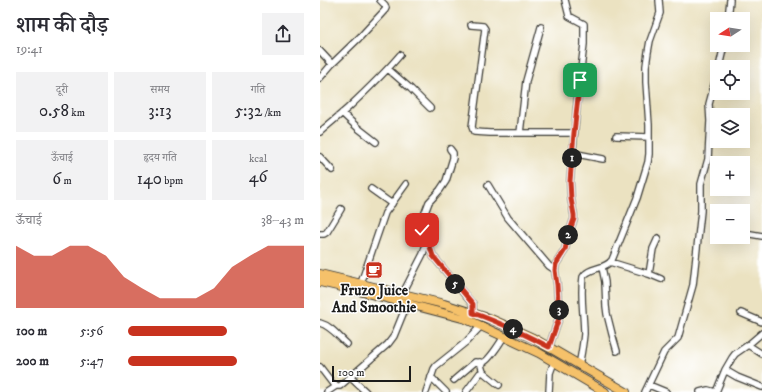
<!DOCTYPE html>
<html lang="hi">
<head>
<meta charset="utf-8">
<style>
	:root { --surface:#fff; --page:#f2f2f3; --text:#2b2b33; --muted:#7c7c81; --accent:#c8321e }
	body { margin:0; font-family:"IM FELL DW Pica","Noto Serif Devanagari",serif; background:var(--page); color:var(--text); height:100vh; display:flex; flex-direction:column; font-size:15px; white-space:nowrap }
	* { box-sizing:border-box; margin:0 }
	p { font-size:13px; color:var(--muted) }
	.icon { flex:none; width:22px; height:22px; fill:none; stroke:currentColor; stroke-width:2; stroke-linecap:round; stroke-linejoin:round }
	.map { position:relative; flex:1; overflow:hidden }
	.side { display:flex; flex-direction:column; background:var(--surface); width:320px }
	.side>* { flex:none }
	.needle { width:26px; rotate:258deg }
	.fabs { position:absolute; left:390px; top:12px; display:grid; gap:8px }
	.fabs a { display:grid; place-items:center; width:40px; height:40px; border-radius:0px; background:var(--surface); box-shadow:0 4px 16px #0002; font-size:20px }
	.scale { position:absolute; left:12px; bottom:10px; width:79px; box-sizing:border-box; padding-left:4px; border:2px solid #1c1c1c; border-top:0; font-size:11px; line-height:14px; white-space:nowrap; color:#1c1c1c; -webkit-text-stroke:3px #fff; paint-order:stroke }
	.pin { position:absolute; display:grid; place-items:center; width:34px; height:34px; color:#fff; margin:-17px; border-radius:8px; box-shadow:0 2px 6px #0006 }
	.km { position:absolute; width:20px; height:20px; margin:-10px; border-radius:50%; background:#222; color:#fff; font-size:11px; line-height:20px; text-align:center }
	.round { display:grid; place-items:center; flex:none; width:42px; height:42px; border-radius:0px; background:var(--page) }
	.summary { display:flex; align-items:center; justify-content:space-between; height:68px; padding:0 16px }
	h1 { font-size:22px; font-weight:600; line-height:30px }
	.figures { display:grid; grid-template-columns:repeat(3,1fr); gap:6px; height:68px; padding:4px 16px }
	.figures div { display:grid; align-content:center; border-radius:0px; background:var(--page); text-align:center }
	.figures b { font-size:17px; font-weight:600 }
	.figures small { font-size:11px; font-weight:400 }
	.figures p { font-size:11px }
	.chart { height:112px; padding:8px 16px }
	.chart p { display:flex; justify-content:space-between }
	.chart svg { width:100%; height:72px; margin-top:4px; fill:var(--accent); opacity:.7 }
	ul { padding:0 16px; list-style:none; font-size:13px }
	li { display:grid; grid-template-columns:64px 48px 1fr; align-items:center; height:30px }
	li i { height:10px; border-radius:5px; background:var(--accent) }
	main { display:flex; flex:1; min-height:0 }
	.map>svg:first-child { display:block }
</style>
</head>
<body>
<main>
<section class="side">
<div class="summary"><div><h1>शाम की दौड़</h1><p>19:41</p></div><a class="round"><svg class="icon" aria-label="share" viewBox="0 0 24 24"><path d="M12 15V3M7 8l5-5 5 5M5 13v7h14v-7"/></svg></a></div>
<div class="figures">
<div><p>दूरी</p><b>0.58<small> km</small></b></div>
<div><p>समय</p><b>3:13</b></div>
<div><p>गति</p><b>5:32<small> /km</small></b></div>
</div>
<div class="figures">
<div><p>ऊँचाई</p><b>6<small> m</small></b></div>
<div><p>हृदय गति</p><b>140<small> bpm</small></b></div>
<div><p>kcal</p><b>46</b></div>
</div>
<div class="chart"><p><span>ऊँचाई</span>38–43 m</p>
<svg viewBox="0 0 160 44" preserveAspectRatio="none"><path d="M0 44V6L10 12L20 12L30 6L40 6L50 12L60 25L70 32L80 38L90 38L100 38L110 32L120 19L130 12L140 6L150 6L160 6V44z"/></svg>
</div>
<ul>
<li><b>100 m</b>5:56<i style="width:56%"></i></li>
<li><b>200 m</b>5:47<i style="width:62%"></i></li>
</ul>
</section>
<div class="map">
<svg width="442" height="392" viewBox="0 0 442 392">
	<rect width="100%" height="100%" fill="#fff"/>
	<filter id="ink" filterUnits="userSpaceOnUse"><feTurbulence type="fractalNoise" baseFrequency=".025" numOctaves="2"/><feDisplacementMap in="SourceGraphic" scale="8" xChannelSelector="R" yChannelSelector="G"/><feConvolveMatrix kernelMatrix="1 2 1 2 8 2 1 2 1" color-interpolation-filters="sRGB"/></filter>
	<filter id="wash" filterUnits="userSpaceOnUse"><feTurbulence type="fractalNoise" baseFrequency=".012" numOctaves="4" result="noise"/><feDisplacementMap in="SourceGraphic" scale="16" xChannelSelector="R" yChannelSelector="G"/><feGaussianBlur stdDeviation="0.9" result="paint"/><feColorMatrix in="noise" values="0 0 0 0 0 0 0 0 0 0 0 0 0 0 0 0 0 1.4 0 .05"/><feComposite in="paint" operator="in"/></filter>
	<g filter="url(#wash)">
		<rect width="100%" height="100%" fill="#ebe2c1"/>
	</g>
	<g filter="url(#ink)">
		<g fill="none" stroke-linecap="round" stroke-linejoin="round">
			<defs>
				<path id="minor" d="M408 19 410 0
					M151 25 163 26 165 29 152 127 154 132 170 133H254
					M0 51 12 64
					M399 67 404 45
					M68 69 91 89 110 108
					M0 78 12 64 41 36 65 10 66 8 65 5 60 0
					M22 113 38 128 56 142
					M390 116 397 117
					M0 132C9 124 19 116 28 108 46 91 64 74 80 55
					M200 133 206 81 221 27
					M296 136 329 137
					M130 149 133 153V158L126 181 120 190 109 202 101 223V226L113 256 150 301 153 304V313
					M252 153 283 159
					M0 157 12 170
					M168 185 188 218 229 266 235 270
					M51 189 72 204
					M425 233 442 236
					M0 234H4L7 232 21 209
					M290 262 329 274 341 279
					M282 267 285 282 286 306 287 314 292 334 297 351
					M329 274 333 249 338 238
					M40 286 65 213 86 184
					M83 293 103 254 107 241
					M421 313 442 322
					M0 323C11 326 18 336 27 344
					M428 345 442 354
					M229 347 239 318 237 285 235 270 236 264 245 250 248 236 254 219V215L251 199 250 181 258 94 264 44V24L249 16 245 0
					M160 362 163 372 179 385
					M259 366C261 355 263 345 264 334 264 315 260 296 263 277 268 267 285 270 292 260L317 198 328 162 329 154V125L326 82V66L328 52 330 41 340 13 339 0
					M0 367 13 384 16 386H20L68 344 74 336 87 304
					M405 370 417 377 442 387
					M30 377 46 392
					M111 377 126 392
					M134 380 155 362C158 362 162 363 164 362 169 360 181 342 184 336
					M329 385 346 392
					M7 392 16 386
					M106 392 114 369 116 366 146 342 161 326
					M146 392 160 373 163 372
					M229 392 230 373 234 362
					M325 392 344 352 358 338 373 285 381 211V184L388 159 390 121 389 104 397 74
					M380 392 388 390 395 392
					M396 392 405 370 412 358 415 354 428 345 442 333"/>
				<path id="primary" d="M0 274 124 304 171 319 213 338 306 392
					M0 282 39 291 146 319 219 353 285 392"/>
			</defs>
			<use href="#minor" stroke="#3b3a35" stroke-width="8"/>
			<use href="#primary" stroke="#3b3a35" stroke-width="10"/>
			<use href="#minor" stroke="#fff" stroke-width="5.5"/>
			<use href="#primary" stroke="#f5c16b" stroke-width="8"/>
		</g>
	</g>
	<g fill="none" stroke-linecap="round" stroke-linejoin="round" filter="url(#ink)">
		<defs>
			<path id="route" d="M102 230 108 241 113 256 153 304V313C179 322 204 334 229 347L239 318 237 285 235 270 236 264 245 250 248 236 254 219V215L251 199 250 181 254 133 260 80"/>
		</defs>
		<use href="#route" stroke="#fff" stroke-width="8"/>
		<use href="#route" stroke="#c8321e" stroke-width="5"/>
	</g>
	<defs>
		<symbol id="cafe-square" viewBox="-11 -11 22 22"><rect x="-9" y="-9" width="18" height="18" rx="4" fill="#c8321e" stroke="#fff"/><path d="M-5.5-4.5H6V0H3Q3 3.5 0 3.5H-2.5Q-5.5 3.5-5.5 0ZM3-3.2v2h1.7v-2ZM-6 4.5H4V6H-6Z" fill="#fff"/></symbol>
	</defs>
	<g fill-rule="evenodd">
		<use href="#cafe-square" x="44" y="260" width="20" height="20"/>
	</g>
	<g text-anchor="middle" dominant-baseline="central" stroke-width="3" stroke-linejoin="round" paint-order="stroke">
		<g font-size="15" font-weight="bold" fill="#1c1c1c" stroke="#fff">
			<text x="54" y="290">Fruzo Juice<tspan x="54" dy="17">And Smoothie</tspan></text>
		</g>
	</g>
</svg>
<div class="fabs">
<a><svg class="needle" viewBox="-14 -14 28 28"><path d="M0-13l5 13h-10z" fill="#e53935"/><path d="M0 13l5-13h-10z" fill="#7c7c81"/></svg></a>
<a><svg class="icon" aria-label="locate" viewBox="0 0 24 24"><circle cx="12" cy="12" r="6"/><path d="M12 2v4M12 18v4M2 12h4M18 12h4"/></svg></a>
<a><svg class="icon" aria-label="layers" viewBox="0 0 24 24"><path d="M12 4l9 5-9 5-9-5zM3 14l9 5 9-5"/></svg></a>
<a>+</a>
<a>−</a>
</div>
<div class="scale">100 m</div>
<div class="pin" style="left:260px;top:80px;background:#1e9e55"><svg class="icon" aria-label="arrive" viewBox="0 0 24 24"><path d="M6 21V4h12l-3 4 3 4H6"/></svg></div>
<div class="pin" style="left:102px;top:230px;background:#d93025"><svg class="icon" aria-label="check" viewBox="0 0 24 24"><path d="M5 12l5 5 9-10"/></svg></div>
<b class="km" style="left:252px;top:158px">1</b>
<b class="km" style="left:248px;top:235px">2</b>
<b class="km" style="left:239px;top:310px">3</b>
<b class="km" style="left:193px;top:329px">4</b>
<b class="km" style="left:135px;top:284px">5</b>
</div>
</main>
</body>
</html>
